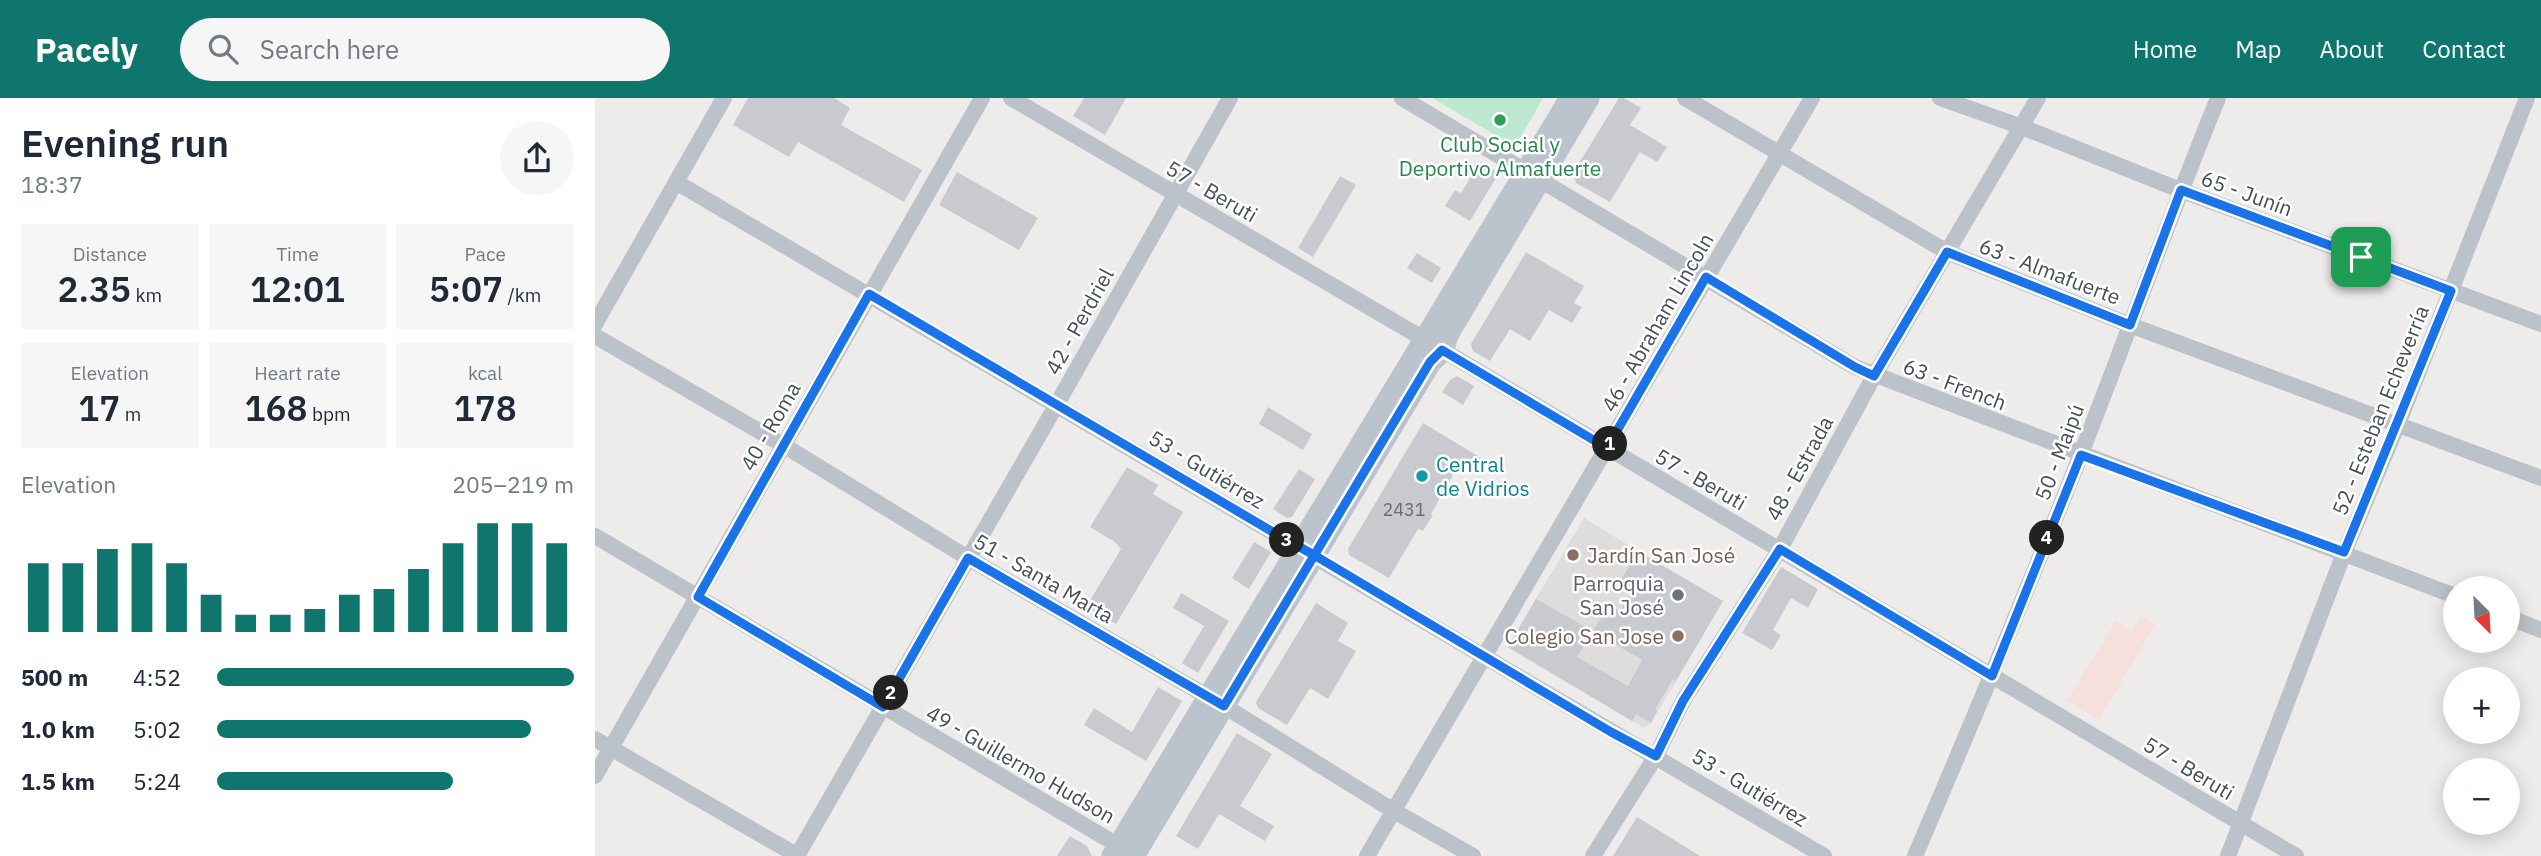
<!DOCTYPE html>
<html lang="en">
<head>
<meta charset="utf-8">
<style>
	:root { --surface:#fff; --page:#f6f6f7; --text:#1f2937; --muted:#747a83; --accent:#0f766e }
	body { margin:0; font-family:"IBM Plex Sans",sans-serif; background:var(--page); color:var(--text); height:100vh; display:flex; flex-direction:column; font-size:26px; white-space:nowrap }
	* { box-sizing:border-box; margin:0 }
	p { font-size:23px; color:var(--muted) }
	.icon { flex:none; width:38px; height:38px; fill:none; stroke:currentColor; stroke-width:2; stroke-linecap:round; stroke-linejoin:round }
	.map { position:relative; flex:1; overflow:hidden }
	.side { display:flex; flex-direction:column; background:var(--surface); width:595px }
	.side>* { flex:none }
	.needle { width:46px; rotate:156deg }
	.buttons { position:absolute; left:1848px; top:478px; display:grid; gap:14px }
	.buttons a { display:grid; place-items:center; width:77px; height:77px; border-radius:50%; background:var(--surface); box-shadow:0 4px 18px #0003; font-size:35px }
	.pin { position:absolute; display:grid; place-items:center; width:60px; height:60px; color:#fff; margin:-30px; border-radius:14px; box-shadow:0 4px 10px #0006 }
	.km { position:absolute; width:35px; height:35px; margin:-18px; border-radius:50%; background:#222; color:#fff; font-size:19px; line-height:35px; text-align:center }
	.round { display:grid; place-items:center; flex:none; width:74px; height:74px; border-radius:37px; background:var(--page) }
	.head { display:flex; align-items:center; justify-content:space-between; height:119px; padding:0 21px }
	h1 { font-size:38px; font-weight:600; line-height:52px }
	.stats { display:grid; grid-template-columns:repeat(3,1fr); gap:10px; height:119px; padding:7px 21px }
	.stats div { display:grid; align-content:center; border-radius:0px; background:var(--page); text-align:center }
	.stats b { font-size:35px; font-weight:600 }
	.stats small { font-size:19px; font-weight:400 }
	.stats p { font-size:19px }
	.chart { height:196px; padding:14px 21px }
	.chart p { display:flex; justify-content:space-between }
	.chart svg { width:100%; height:126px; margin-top:7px; stroke:var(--accent); stroke-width:6 }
	ul { padding:0 21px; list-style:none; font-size:23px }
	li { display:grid; grid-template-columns:112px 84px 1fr; align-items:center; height:52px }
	li i { height:18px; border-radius:9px; background:var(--accent) }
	header { display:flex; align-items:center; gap:42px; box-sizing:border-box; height:98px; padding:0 35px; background:var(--accent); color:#fff }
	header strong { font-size:33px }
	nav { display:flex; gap:38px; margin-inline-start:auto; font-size:24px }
	.search { width:490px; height:63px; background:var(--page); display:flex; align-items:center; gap:18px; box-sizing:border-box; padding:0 24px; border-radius:38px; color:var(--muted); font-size:26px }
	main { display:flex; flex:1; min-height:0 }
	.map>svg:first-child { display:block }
</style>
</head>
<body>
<header>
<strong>Pacely</strong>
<div class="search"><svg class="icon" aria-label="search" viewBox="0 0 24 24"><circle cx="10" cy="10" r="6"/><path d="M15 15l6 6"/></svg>Search here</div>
<nav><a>Home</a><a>Map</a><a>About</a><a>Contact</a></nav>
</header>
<main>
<section class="side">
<div class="head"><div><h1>Evening run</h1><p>18:37</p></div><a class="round"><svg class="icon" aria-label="share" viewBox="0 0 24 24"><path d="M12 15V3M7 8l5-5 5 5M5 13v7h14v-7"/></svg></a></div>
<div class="stats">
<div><p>Distance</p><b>2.35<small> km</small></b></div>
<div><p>Time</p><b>12:01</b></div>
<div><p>Pace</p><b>5:07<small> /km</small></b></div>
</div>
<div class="stats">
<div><p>Elevation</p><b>17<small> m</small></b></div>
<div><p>Heart rate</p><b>168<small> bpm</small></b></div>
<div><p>kcal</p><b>178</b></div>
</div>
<div class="chart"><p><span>Elevation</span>205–219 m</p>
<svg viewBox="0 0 160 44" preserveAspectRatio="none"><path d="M5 44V20M15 44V20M25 44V15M35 44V13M45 44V20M55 44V31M65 44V38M75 44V38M85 44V36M95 44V31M105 44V29M115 44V22M125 44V13M135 44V6M145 44V6M155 44V13"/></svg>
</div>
<ul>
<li><b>500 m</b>4:52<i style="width:100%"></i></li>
<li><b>1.0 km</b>5:02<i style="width:88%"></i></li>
<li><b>1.5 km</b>5:24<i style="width:66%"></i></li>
</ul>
</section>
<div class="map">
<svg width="1946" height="758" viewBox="0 0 1946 758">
	<rect width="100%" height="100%" fill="#eeebeb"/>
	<path fill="#dfdcdc" d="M989 420 1043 453 1025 483 1111 532 1055 627 1047 629 915 551 914 546Z"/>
	<path fill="#f6e0dc" d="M1546 518 1560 526 1504 622 1472 603 1521 523 1537 533Z"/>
	<path fill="#bde8d0" d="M837 0H948L922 45 916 46Z"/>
	<path fill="#c9cad0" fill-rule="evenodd" d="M153 0H239L255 10 246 27 327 72 309 104 203 44 194 59 138 27Z
		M489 0H531L510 37 478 18Z
		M1024 0H1029L1046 10 1035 27 1072 49 1062 64 1045 54 1015 104 981 85 978 75Z
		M885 64 904 75 875 123 850 108 860 92 866 95Z
		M362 74 443 120 424 152 344 107Z
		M745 78 761 87 718 159 703 150Z
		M931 154 989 188 979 205 987 209 977 225 954 212 935 243 915 231 895 263 878 253 876 246Z
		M822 155 846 170 837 185 812 170Z
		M862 278 879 288 868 307 847 294 855 282Z
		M673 309 717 336 708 352 664 326Z
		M828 325 886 360 877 376 863 368 836 416 838 417 828 433 823 431 794 480 754 457 753 451Z
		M532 369 563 387 558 396 588 414 521 526 491 509 526 451 520 444 495 429Z
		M704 371 720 381 697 419 692 420 678 411Z
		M659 444 676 454 654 491 637 480Z
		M1043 453 1128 503 1081 583 1078 581 1060 612 1062 613 1056 625 1041 616 1037 623 913 549 941 501 998 533 1014 507 1025 513 1038 491 1025 483ZM998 533 1047 562 1033 588 982 559Z
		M1186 469 1223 491 1213 510 1196 500 1178 532 1186 537 1177 552 1147 535Z
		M586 495 634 523 603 575 587 565 609 528 578 510Z
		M721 505 753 525 743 543 761 553 733 601 715 590 692 627 663 610 661 604Z
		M563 589 587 603 551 663 489 627 499 610 537 634Z
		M642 635 677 656 645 708 679 728 670 743 624 716 603 751 581 738Z
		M1042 719 1105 758H1018Z
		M475 738 492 748 497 758H462Z"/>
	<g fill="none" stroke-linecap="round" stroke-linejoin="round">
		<path stroke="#bbc2c9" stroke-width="16" d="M416 0 829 241 1701 758
			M807 0 1260 269 1860 498
			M1090 0 1352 154 1535 227 1946 380
			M1345 0 1427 29 1585 92 1946 226
			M81 84 1229 758
			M0 226 129 0
			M0 238 188 347 373 460 629 608 799 713 878 758
			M0 438 531 752
			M1913 519 1946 532
			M0 641 203 758
			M0 678 387 0
			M202 758 462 306 635 0
			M772 758 1217 0
			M998 758 1061 658 1088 603 1185 451 1279 278 1443 0
			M1320 758C1377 625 1433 491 1486 356 1532 238 1575 118 1623 0
			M1633 758 1749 455 1803 326 1932 0"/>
		<path stroke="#bbc3cd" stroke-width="23" d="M518 758 976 0
			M538 758 835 264 847 252 853 235 993 0"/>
	</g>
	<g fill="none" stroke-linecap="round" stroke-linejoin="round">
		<defs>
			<path id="route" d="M1766 159 1586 92 1535 227 1352 154 1279 278 1260 269 1111 179 1012 350 847 252 835 264 629 608 373 460 288 609 103 499 274 196 683 437 719 457 1016 634 1061 658 1088 603 1185 451 1397 578 1486 357 1749 454 1856 193 1766 159"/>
		</defs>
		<use href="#route" stroke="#fff" stroke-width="14"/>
		<use href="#route" stroke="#1a73e8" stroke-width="9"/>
	</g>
	<circle fill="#2e9e5b" stroke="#fff" stroke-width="2.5" cx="905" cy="22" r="7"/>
	<circle fill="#0f9aa8" stroke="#fff" stroke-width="2.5" cx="827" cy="378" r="7"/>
	<g fill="#8d6e63" stroke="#fff" stroke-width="2.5">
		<circle cx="978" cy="457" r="7"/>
		<circle cx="1083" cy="538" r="7"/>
	</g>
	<circle fill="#6b7280" stroke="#fff" stroke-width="2.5" cx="1083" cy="497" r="7"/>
	<g text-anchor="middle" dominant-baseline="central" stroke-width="5" stroke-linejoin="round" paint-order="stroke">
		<g font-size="18" fill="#676d74">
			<text x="809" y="411">2431</text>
		</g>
		<g font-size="21" fill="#27864d" stroke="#fff">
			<text x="905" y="46">Club Social y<tspan x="905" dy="24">Deportivo Almafuerte</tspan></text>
		</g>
		<g font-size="21" fill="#464e56" stroke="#fff">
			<text transform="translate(617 93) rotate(30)">57 - Beruti</text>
			<text transform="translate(1652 95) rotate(20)">65 - Junín</text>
			<text transform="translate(1455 173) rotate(21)">63 - Almafuerte</text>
			<text transform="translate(484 223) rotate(-61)">42 - Perdriel</text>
			<text transform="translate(1062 224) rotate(-60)">46 - Abraham Lincoln</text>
			<text transform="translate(1360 286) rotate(21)">63 - French</text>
			<text transform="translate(1785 312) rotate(-68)">52 - Esteban Echeverría</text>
			<text transform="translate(175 328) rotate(-60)">40 - Roma</text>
			<text transform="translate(1464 354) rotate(-69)">50 - Maipú</text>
			<text transform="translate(1204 370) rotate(-61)">48 - Estrada</text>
			<text transform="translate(612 371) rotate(31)">53 - Gutiérrez</text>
			<text transform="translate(1106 381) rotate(30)">57 - Beruti</text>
			<text transform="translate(449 480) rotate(30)">51 - Santa Marta</text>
			<text transform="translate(426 666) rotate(30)">49 - Guillermo Hudson</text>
			<text transform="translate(1594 670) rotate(31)">57 - Beruti</text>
			<text transform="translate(1155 689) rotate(31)">53 - Gutiérrez</text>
		</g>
		<g font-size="21" fill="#0d838f" stroke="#fff" text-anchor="start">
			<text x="841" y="366">Central<tspan x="841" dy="24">de Vidrios</tspan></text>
		</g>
		<g font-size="21" fill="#785e54" stroke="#fff" text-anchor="start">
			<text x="992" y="457">Jardín San José</text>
			<text x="1069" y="538" text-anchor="end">Colegio San Jose</text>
		</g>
		<g font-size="21" fill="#5b616d" stroke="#fff" text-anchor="end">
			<text x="1069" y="485">Parroquia<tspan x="1069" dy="24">San José</tspan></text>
		</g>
	</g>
</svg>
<div class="buttons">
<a><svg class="needle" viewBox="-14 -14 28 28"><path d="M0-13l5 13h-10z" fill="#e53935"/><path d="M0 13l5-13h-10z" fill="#747a83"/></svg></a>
<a>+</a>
<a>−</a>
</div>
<div class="pin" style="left:1766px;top:159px;background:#1e9e55"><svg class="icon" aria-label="arrive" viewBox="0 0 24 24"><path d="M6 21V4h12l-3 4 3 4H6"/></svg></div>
<b class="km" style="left:1015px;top:346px">1</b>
<b class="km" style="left:296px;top:595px">2</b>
<b class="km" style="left:692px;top:442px">3</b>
<b class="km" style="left:1452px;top:440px">4</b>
</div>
</main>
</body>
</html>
